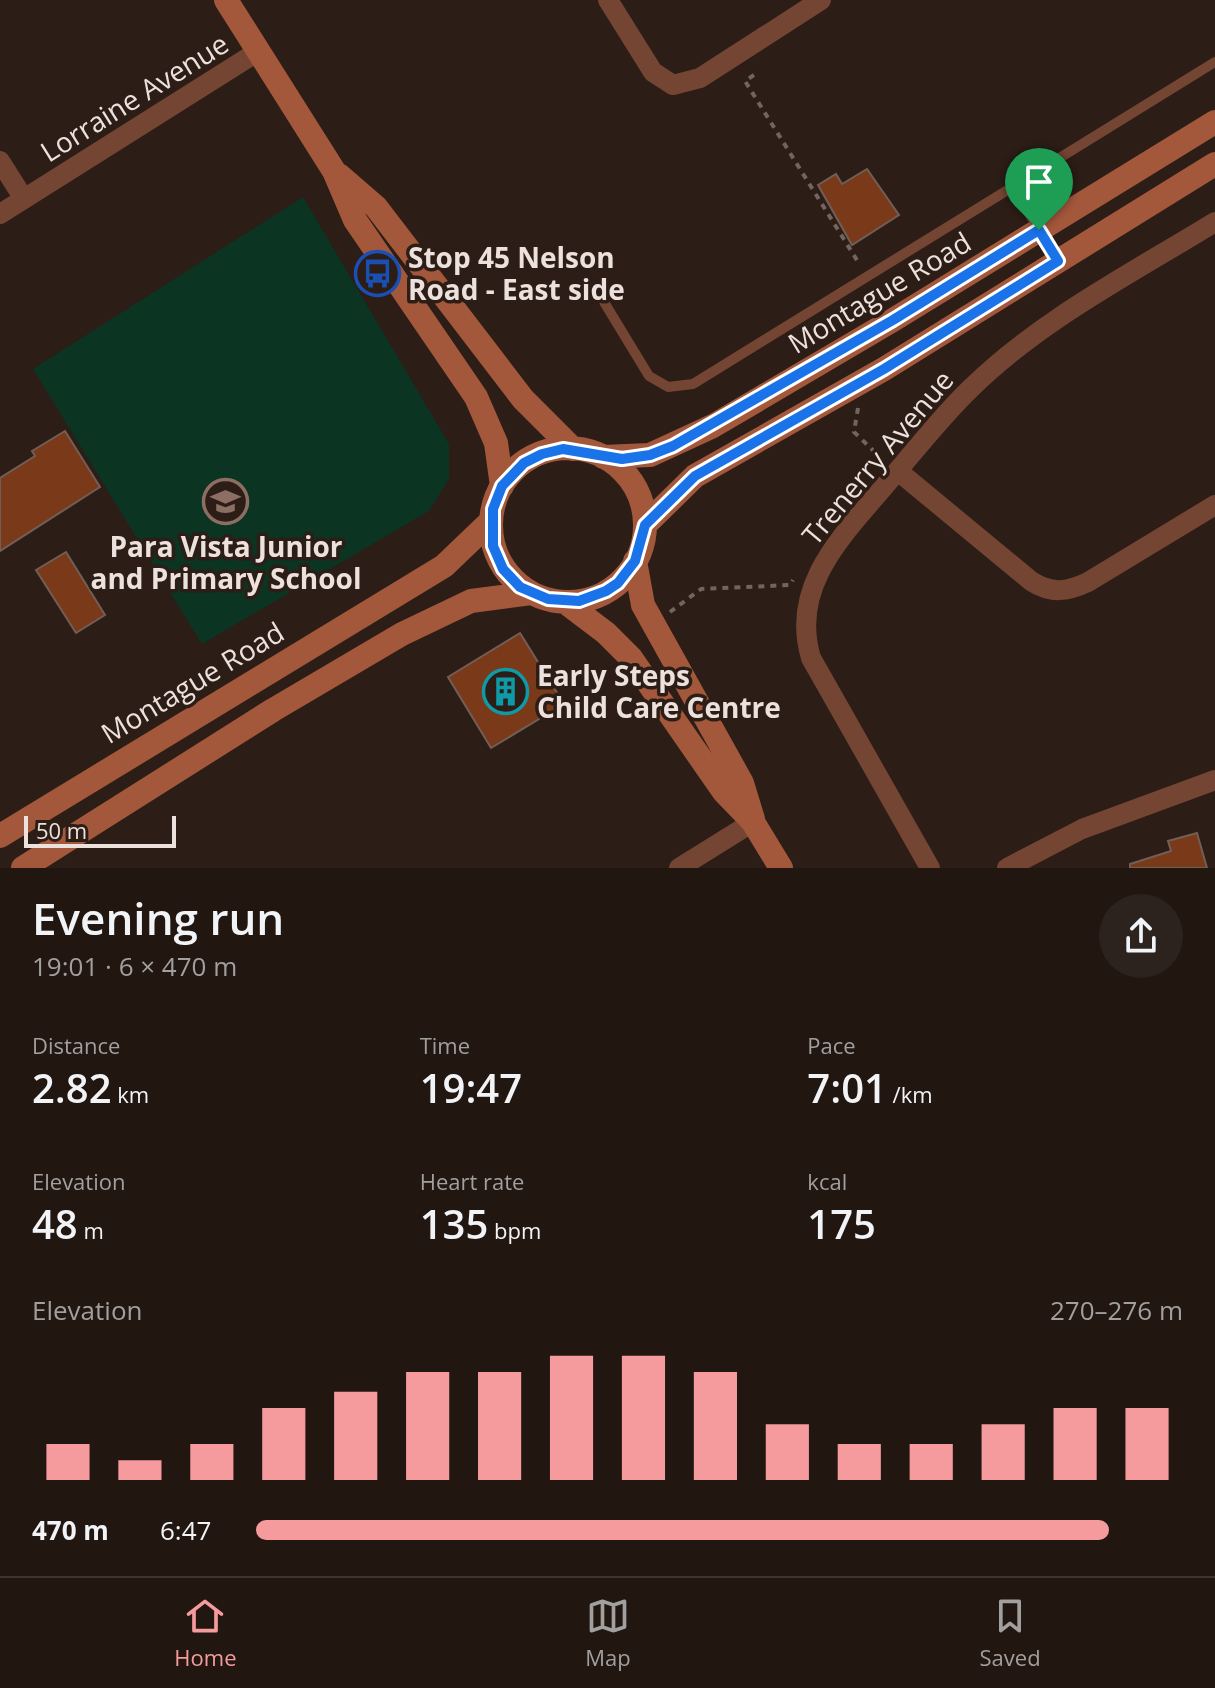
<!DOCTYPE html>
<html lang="en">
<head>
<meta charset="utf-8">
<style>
	:root { --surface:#211610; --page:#2d231e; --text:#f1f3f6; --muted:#a29f9f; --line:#3e3530; --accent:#f59b9d }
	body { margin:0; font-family:"Open Sans",sans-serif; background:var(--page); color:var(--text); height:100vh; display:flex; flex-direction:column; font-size:30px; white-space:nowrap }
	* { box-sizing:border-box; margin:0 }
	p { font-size:26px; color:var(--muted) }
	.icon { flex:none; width:44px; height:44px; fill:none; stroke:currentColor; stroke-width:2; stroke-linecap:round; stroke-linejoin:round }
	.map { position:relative; height:868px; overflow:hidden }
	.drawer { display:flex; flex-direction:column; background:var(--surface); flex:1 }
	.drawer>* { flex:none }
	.scale { position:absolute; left:24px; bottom:20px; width:152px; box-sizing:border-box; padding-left:8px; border:4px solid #ece1dc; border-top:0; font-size:22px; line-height:28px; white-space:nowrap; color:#ece1dc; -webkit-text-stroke:6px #2c1d16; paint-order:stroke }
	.pin { position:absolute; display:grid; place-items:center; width:68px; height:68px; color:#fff; margin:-82px -34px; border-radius:50% 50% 50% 0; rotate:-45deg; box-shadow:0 0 8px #0007 }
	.pin .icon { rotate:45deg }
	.round { display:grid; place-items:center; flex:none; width:84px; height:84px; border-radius:42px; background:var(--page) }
	.headline { display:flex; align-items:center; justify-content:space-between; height:136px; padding:0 32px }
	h1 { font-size:44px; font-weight:600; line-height:60px }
	.metrics { display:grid; grid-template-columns:repeat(3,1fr); gap:12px; height:136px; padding:8px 32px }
	.metrics div { display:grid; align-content:center }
	.metrics b { font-size:40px; font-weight:600 }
	.metrics small { font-size:22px; font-weight:400 }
	.metrics p { font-size:22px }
	.chart { height:224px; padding:16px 32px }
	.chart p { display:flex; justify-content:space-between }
	.chart svg { width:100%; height:144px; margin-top:8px; stroke:var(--accent); stroke-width:6 }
	ul { padding:0 32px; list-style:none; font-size:26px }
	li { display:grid; grid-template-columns:128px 96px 1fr; align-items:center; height:60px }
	li i { height:20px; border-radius:10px; background:var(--accent) }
	.menu { display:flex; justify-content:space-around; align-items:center; height:112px; border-top:2px solid var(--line); background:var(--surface); font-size:22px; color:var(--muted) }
	.menu a { display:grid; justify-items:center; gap:4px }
	.menu .on { color:var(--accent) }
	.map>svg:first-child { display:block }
</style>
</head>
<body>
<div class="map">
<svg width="1215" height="868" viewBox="0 0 1215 868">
	<rect width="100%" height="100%" fill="#2c1d16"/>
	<path fill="#0c3423" d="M303 197 449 444V479L429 511 202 644 33 369Z"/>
	<path fill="#7a3a19" stroke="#715e56" stroke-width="2" d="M867 169 899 215 852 245 818 185 836 174 842 184Z
		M65 431 100 487 0 551V478L35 456 32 451Z
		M66 552 105 615 76 633 36 570Z
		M520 633 564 704 491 748 448 677Z
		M1197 833 1207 868H1130V864L1171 851 1168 841Z"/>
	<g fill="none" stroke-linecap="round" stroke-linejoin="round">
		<path stroke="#72645e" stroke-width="4" stroke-dasharray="6 6" stroke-linecap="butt" d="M754 75 745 81 860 265
			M858 408 854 432 882 459
			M670 612 701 589 790 585 793 580"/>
		<path stroke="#744533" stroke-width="10" d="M1014 188 1057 260
			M604 302 649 376 668 387 693 384 1215 62"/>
		<path stroke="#744533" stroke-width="20" d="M608 0 653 72 673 85 700 78 821 0
			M0 161 24 199
			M0 214 257 52
			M898 471 1031 581C1051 594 1067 592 1088 582L1215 505
			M679 868 753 822
			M930 868 811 658C790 588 840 538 882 489 911 456 938 420 970 389 1040 320 1132 273 1215 222
			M1007 868 1082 829 1215 780"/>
		<path stroke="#a3573b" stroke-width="24" d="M226 0 334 171 355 220 476 397 496 443 502 486
			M339 175 376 207 523 399 573 449
			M491 525a77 77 0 1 1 154 0a77 77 0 1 1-154 0Z
			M603 457 650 455 713 426 893 320 1215 122
			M645 525 695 476 884 369 1215 164
			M635 561 643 605 742 783 753 819
			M565 602 606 633 631 658 724 792 753 822 781 868
			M0 836 444 566 491 521
			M23 868 273 710 402 634 471 601 531 593"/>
	</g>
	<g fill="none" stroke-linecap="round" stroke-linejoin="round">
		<defs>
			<path id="route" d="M1039 230 1058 261 884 369 695 476 645 525 635 561 618 583 606 591 579 601 548 599 520 587 503 569 493 546V509L502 486 524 463 542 454 563 449 622 459 650 455 673 446 893 320Z"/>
		</defs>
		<use href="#route" stroke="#fff" stroke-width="16"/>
		<use href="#route" stroke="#1a73e8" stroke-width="10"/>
	</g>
	<defs>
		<symbol id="bus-ring" viewBox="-11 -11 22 22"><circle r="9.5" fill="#2c1d16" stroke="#1a4fb4" stroke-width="1.5"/><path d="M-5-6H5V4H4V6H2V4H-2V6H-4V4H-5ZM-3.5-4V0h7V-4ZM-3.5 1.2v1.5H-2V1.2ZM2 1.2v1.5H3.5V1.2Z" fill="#1a4fb4"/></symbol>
		<symbol id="school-ring" viewBox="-11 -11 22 22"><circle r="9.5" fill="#2c1d16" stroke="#8d6e63" stroke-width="1.5"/><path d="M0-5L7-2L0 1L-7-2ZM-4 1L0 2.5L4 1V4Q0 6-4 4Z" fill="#8d6e63"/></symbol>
		<symbol id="building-ring" viewBox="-11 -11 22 22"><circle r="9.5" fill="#2c1d16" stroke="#0f9aa8" stroke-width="1.5"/><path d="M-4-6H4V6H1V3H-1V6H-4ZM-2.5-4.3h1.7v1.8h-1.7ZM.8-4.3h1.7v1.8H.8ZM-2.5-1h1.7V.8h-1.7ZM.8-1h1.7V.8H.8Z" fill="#0f9aa8"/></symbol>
	</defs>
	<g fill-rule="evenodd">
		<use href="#bus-ring" x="352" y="248" width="51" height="51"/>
		<use href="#school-ring" x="200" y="476" width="51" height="51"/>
		<use href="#building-ring" x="480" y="666" width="51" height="51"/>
	</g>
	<g text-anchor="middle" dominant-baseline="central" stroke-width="7" stroke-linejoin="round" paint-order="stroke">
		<g font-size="28" fill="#ece1dc" stroke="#2c1d16">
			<text transform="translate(134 97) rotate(-32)">Lorraine Avenue</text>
			<text transform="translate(879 292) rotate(-31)">Montague Road</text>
			<text transform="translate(877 457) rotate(-50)">Trenerry Avenue</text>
			<text transform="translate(192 682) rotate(-31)">Montague Road</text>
		</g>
		<g font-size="28" font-weight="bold" fill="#ece1dc" stroke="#2c1d16" text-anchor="start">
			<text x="408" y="257">Stop 45 Nelson<tspan x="408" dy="32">Road - East side</tspan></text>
			<text x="226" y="546" text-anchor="middle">Para Vista Junior<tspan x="226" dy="32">and Primary School</tspan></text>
			<text x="537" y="675">Early Steps<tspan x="537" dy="32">Child Care Centre</tspan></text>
		</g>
	</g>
</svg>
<div class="scale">50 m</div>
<div class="pin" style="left:1039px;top:230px;background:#1e9e55"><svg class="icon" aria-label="arrive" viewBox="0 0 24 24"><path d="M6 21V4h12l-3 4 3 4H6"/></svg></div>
</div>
<section class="drawer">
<div class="headline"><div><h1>Evening run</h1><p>19:01 · 6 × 470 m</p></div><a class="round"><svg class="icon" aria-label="share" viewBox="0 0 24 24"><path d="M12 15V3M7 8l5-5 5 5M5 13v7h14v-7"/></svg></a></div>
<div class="metrics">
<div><p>Distance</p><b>2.82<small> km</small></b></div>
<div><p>Time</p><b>19:47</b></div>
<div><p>Pace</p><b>7:01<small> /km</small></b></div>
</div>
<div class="metrics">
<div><p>Elevation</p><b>48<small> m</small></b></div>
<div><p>Heart rate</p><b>135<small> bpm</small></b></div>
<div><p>kcal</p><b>175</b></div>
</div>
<div class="chart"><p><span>Elevation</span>270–276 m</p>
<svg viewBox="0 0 160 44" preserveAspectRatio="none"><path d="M5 44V33M15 44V38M25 44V33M35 44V22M45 44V17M55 44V11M65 44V11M75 44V6M85 44V6M95 44V11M105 44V27M115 44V33M125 44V33M135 44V27M145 44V22M155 44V22"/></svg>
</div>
<ul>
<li><b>470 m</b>6:47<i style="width:92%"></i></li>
</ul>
</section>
<nav class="menu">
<a class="on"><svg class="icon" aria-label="home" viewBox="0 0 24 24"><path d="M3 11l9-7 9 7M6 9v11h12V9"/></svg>Home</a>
<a><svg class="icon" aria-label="map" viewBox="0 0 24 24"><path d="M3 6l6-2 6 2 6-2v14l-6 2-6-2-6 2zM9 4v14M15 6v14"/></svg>Map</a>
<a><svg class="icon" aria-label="saved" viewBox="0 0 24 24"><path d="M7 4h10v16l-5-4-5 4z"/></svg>Saved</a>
</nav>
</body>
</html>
